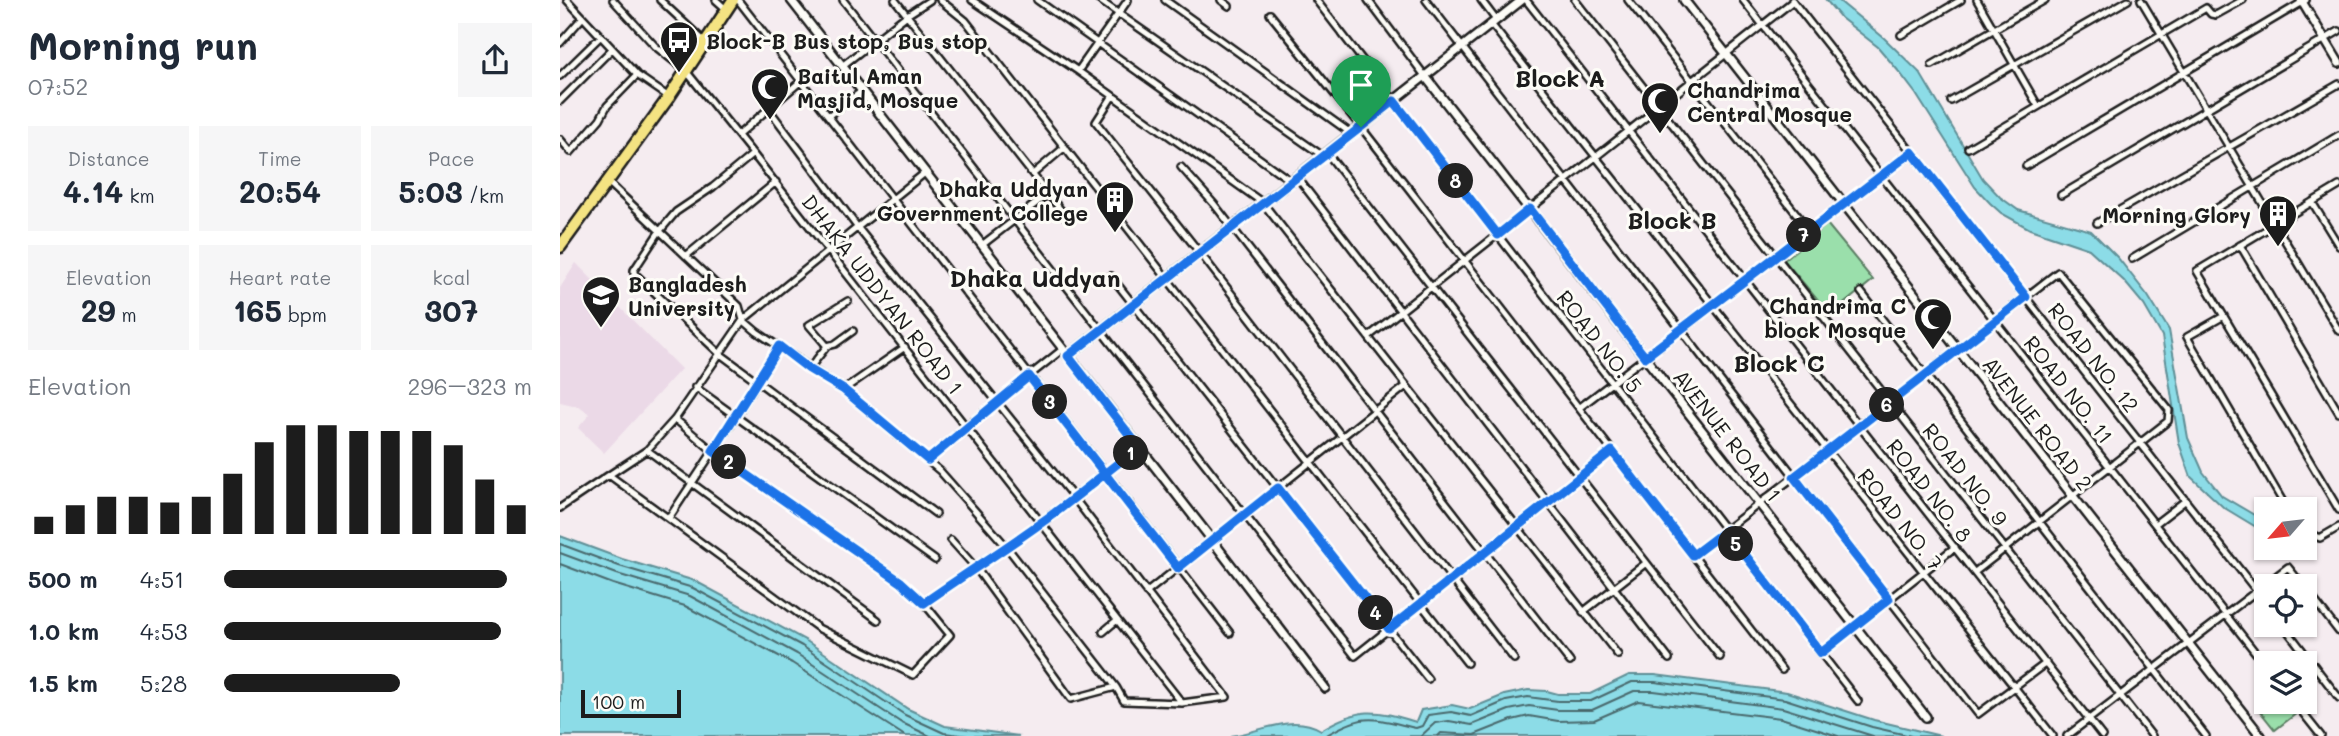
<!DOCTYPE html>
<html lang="en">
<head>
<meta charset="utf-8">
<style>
	:root { --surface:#fff; --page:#f6f6f7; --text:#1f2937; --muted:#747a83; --accent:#1c1c1c }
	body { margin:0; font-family:Mali,sans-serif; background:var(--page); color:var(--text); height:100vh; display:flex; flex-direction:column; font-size:26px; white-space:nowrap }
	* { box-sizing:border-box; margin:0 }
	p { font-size:23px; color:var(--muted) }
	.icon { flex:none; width:38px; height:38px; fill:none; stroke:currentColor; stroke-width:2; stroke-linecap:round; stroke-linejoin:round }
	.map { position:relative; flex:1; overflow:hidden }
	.details { display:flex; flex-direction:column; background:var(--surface); width:560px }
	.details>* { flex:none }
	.needle { width:46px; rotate:242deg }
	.controls { position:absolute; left:1694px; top:497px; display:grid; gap:14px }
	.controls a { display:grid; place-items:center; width:63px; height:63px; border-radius:0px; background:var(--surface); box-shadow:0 2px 5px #0004; font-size:35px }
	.scale { position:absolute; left:21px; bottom:18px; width:100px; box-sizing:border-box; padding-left:7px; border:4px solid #1c1c1c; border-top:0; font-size:19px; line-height:24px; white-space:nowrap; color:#1c1c1c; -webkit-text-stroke:5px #fdfcf7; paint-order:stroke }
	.pin { position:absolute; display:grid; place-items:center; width:60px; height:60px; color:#fff; margin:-72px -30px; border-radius:50% 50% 50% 0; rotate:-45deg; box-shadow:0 0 7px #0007 }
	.pin .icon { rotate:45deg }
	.km { position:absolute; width:35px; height:35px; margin:-18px; border-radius:50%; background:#222; color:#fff; font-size:19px; line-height:35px; text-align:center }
	.round { display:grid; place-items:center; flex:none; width:74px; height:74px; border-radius:0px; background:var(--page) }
	.head { display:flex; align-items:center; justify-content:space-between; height:119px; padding:0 28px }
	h1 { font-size:38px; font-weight:800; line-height:52px }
	.figures { display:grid; grid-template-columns:repeat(3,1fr); gap:10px; height:119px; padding:7px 28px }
	.figures div { display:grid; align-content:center; border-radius:0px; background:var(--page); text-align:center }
	.figures b { font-size:30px; font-weight:800 }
	.figures small { font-size:19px; font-weight:400 }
	.figures p { font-size:19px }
	.chart { height:196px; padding:14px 28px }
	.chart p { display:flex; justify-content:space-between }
	.chart svg { width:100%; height:126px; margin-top:7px; stroke:var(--accent); stroke-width:6 }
	ul { padding:0 28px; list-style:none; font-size:23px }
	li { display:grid; grid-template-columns:112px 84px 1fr; align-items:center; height:52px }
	li i { height:18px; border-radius:9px; background:var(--accent) }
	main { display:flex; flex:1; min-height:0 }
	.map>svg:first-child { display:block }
</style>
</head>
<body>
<main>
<section class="details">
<div class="head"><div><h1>Morning run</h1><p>07:52</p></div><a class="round"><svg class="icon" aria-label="share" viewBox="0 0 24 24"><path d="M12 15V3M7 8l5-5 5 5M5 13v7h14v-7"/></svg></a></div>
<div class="figures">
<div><p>Distance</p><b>4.14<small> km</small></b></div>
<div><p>Time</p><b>20:54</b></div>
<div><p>Pace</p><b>5:03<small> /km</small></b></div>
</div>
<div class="figures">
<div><p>Elevation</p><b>29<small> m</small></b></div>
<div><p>Heart rate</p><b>165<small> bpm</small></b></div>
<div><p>kcal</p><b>307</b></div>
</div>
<div class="chart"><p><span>Elevation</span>296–323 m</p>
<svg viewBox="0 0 160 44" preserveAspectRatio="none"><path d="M5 44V38M15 44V34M25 44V31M35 44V31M45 44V33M55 44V31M65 44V23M75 44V12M85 44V6M95 44V6M105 44V8M115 44V8M125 44V8M135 44V13M145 44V25M155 44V34"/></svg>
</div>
<ul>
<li><b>500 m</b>4:51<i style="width:92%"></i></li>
<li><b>1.0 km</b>4:53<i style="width:90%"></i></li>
<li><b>1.5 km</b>5:28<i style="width:57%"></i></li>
</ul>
</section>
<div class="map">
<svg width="1779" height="736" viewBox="0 0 1779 736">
	<rect width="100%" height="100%" fill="#f5ecf0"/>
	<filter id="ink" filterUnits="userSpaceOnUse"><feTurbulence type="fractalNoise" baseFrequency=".0143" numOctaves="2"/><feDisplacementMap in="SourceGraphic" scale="14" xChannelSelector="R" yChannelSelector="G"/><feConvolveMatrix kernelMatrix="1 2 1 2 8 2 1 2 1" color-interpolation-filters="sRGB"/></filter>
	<g filter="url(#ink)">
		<path fill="#ebd9e7" d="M16 263 121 369 44 453 18 428 30 414 17 406 0 402V288Z"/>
		<path fill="#9adfab" stroke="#5b7e64" stroke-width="2" d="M1267 224 1313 280 1270 315 1224 260Z
			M1710 702H1728L1737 713 1715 730 1699 710Z"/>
		<path fill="#8cdce7" stroke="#5f8f96" stroke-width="2" d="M1266 0H1278L1324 38 1360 73 1423 179 1440 197 1458 210 1531 231 1558 258 1588 296 1609 330 1628 438 1643 472 1662 496 1706 522V533L1663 507 1631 477 1619 443 1602 336 1584 305 1564 281 1529 249 1470 229 1441 213 1430 203 1415 187 1356 94 1340 73 1318 47 1281 18Z
			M0 536 62 559 135 581 245 640 348 709 385 726 459 736H0Z
			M1069 675H1095L1227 692 1314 720 1381 736H671C701 732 733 713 761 730 799 707 815 709 856 722L861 710 892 705 910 709 944 695 968 690 987 691 998 694H1030Z"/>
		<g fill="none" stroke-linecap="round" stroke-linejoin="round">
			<path stroke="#49696d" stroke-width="2" d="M0 544 59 566 133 588 242 646 345 715 384 733 408 736
				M0 553 57 574 130 596 237 654 340 722 370 736
				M0 564 53 584 125 606 232 663 345 736
				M765 736C806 712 812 718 856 728L862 726 868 715 891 712 911 716 946 701 968 697 998 701H1031L1072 682H1095L1225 699 1312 727 1351 736
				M861 736 875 723 889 721 912 725 949 710 969 706 998 710H1032L1074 691H1094L1223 708 1313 736
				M878 736 881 733 914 735 952 720 969 716 998 721 1034 720 1078 701 1221 718 1278 736"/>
			<defs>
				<path id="street" d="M7 0 77 75 109 97
					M53 0 95 46 126 71 193 154 622 703
					M100 0 144 41
					M156 0 166 9
					M178 0 670 633
					M283 0 795 656 1052 451
					M335 0 507 218
					M380 0 406 21 907 663
					M412 0 518 71 703 203 1058 655
					M477 0 731 181
					M539 0 763 156
					M605 0 792 134
					M661 0 669 6
					M756 0 1298 701
					M808 0 865 76
					M866 0 1418 714 1486 663
					M921 0 936 20
					M966 0 1542 736
					M1015 0 1592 736
					M1068 0 1250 231
					M1183 0 1706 666
					M1232 0 1706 603
					M1417 0 1478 106
					M1581 0 1779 331
					M710 14 801 127 1222 670
					M931 24 1493 736
					M1341 35 1401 0
					M0 43 23 17
					M1372 65 1485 0
					M282 66 347 15 370 0
					M518 71 568 0
					M0 76 41 36
					M552 97 536 122 640 253 954 659
					M0 101 52 49
					M1391 101 1568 0
					M268 116 302 91
					M178 135 241 81
					M0 139 11 152 40 119 47 106 77 75
					M1408 148 1646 8 1651 14 1656 15 1683 0
					M767 153 1160 657
					M193 154 153 187 116 212 99 232 74 270V273L159 353 376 514
					M1466 166 1746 0
					M621 167 654 204 1010 662
					M473 174 505 147
					M737 177 1109 659
					M48 182 179 306 183 320 197 332 283 390 380 471 446 546 556 687 564 701 622 703 667 697 514 498 298 228 208 108
					M1779 186 1637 271 1779 510
					M1501 195 1779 31
					M1752 202 1779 246
					M1537 223 1779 84
					M422 245 488 194
					M1680 245 1779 413
					M126 256 216 182
					M1572 259 1779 135
					M551 276 868 679
					M1301 292 1646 736
					M1664 316 1627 337 1727 509
					M808 337 1233 1
					M267 346 249 325 288 301
					M249 369 267 346 275 344 293 331
					M135 387 375 560
					M283 390 345 347
					M1019 408 1352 152
					M115 419 153 451 341 581 364 603 390 635 353 675 258 628 49 475 87 450 115 419 183 320 366 172
					M87 450 318 620
					M368 460 435 403 503 349
					M0 508 49 475
					M109 518 177 415 219 346
					M1595 524 1626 500
					M1745 532 1760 538 1779 527
					M391 540 416 568 511 699 556 687
					M1133 555 1498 272 1609 410 1608 421 1415 572
					M1745 588 1779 632
					M586 593 846 386
					M364 603 482 522 579 447
					M1023 612 1086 563
					M1723 625 1779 698
					M543 632 557 620
					M1261 653 1395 547
					M1734 702 1761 736
					M1507 736 1728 567 1743 586"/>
				<path id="secondary" d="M231 0 652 540 765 688
					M1124 0 1701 736
					M1741 0 1779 63
					M865 76 1366 717
					M508 356 962 0"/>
				<path id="highway" d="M0 247 109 97 173 0"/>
			</defs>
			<use href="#street" stroke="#1c1c1c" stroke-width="10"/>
			<use href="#secondary" stroke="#1c1c1c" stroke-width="12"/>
			<use href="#highway" stroke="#1c1c1c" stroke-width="15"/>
			<use href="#street" stroke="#fdfcf7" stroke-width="5"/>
			<use href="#secondary" stroke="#fdfcf7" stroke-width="7"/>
			<use href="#highway" stroke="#f4e382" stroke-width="10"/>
		</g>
	</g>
	<g fill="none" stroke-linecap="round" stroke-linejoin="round" filter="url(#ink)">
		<defs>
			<path id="route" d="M801 127 508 356 579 447C547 471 517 497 485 520 445 549 404 575 364 603L341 582 153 451 219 346 249 369 284 390 368 460 469 376C519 440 568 504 618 568L718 488 829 629 1052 451 1133 555 1166 530 1261 653 1329 599 1234 477 1466 297 1352 152 1085 357 970 209 938 235 834 101 801 127"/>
		</defs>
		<use href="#route" stroke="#fff" stroke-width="14"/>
		<use href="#route" stroke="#1a73e8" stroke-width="9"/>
	</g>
	<defs>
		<symbol id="bus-pin" viewBox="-11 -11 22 30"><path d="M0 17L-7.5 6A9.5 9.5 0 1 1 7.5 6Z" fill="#1c1c1c" stroke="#fdfcf7"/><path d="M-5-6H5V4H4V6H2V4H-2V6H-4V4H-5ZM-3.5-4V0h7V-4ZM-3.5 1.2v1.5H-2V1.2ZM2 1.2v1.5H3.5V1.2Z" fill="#fff"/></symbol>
		<symbol id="mosque-pin" viewBox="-11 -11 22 30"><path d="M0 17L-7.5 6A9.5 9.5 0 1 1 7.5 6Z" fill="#1c1c1c" stroke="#fdfcf7"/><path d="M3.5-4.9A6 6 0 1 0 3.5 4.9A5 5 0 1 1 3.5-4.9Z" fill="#fff"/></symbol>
		<symbol id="building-pin" viewBox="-11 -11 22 30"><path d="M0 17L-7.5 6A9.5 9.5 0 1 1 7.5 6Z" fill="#1c1c1c" stroke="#fdfcf7"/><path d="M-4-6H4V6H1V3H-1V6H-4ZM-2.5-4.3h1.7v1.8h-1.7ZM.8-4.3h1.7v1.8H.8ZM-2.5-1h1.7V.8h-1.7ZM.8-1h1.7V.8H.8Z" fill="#fff"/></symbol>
		<symbol id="university-pin" viewBox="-11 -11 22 30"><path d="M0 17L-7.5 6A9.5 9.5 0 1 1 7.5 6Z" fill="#1c1c1c" stroke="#fdfcf7"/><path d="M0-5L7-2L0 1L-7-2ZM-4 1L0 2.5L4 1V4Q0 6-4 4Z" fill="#fff"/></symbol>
	</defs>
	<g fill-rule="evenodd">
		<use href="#bus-pin" x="97" y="18" width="44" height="60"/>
		<use href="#mosque-pin" x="188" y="65" width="44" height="60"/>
		<use href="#mosque-pin" x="1078" y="79" width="44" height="60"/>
		<use href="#building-pin" x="533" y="178" width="44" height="60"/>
		<use href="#building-pin" x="1696" y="192" width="44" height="60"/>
		<use href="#university-pin" x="19" y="273" width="44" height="60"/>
		<use href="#mosque-pin" x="1351" y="295" width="44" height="60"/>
	</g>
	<g text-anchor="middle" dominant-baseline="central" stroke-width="6" stroke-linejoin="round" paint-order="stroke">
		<g font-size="21" font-weight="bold" fill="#1c1c1c" stroke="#fdfcf7" text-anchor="start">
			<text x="146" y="40">Block-B Bus stop, Bus stop</text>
			<text x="237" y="75">Baitul Aman<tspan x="237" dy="24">Masjid, Mosque</tspan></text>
			<text x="1127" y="89">Chandrima<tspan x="1127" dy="24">Central Mosque</tspan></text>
			<text x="528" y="188" text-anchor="end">Dhaka Uddyan<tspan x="528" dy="24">Government College</tspan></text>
			<text x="1691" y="214" text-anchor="end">Morning Glory</text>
			<text x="68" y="283">Bangladesh<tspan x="68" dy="24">University</tspan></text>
			<text x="1346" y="305" text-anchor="end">Chandrima C<tspan x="1346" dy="24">block Mosque</tspan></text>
		</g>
		<g font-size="21" fill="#1c1c1c" stroke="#fdfcf7">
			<text transform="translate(323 294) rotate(52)">DHAKA UDDYAN ROAD 1</text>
			<text transform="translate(1040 341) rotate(52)">ROAD NO. 5</text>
			<text transform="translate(1534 357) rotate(52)">ROAD NO. 12</text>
			<text transform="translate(1509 389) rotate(52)">ROAD NO. 11</text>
			<text transform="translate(1478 423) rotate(52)">AVENUE ROAD 2</text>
			<text transform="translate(1168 435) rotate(52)">AVENUE ROAD 1</text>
			<text transform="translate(1406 474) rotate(52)">ROAD NO. 9</text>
			<text transform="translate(1370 490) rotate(52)">ROAD NO. 8</text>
			<text transform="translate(1341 519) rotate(52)">ROAD NO. 7</text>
		</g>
		<g font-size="24" font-weight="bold" fill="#1c1c1c" stroke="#fdfcf7">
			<text x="1000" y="77">Block A</text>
			<text x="1112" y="219">Block B</text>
			<text x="475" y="277">Dhaka Uddyan</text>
			<text x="1219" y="362">Block C</text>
		</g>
	</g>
</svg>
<div class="controls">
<a><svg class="needle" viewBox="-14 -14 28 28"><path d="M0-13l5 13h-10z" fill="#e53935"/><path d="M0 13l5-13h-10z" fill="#747a83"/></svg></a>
<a><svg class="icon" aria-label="locate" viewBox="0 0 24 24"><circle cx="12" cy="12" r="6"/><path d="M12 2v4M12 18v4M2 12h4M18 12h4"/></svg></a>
<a><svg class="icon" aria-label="layers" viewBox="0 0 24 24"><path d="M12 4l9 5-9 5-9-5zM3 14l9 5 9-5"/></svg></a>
</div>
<div class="scale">100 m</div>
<div class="pin" style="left:801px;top:127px;background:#1e9e55"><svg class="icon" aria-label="arrive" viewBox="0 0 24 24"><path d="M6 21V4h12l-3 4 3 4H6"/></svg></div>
<b class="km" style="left:571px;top:453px">1</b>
<b class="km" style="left:169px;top:462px">2</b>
<b class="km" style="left:490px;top:402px">3</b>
<b class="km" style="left:816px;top:613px">4</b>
<b class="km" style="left:1176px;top:544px">5</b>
<b class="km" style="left:1327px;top:405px">6</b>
<b class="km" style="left:1244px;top:235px">7</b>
<b class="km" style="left:896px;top:181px">8</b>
</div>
</main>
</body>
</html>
